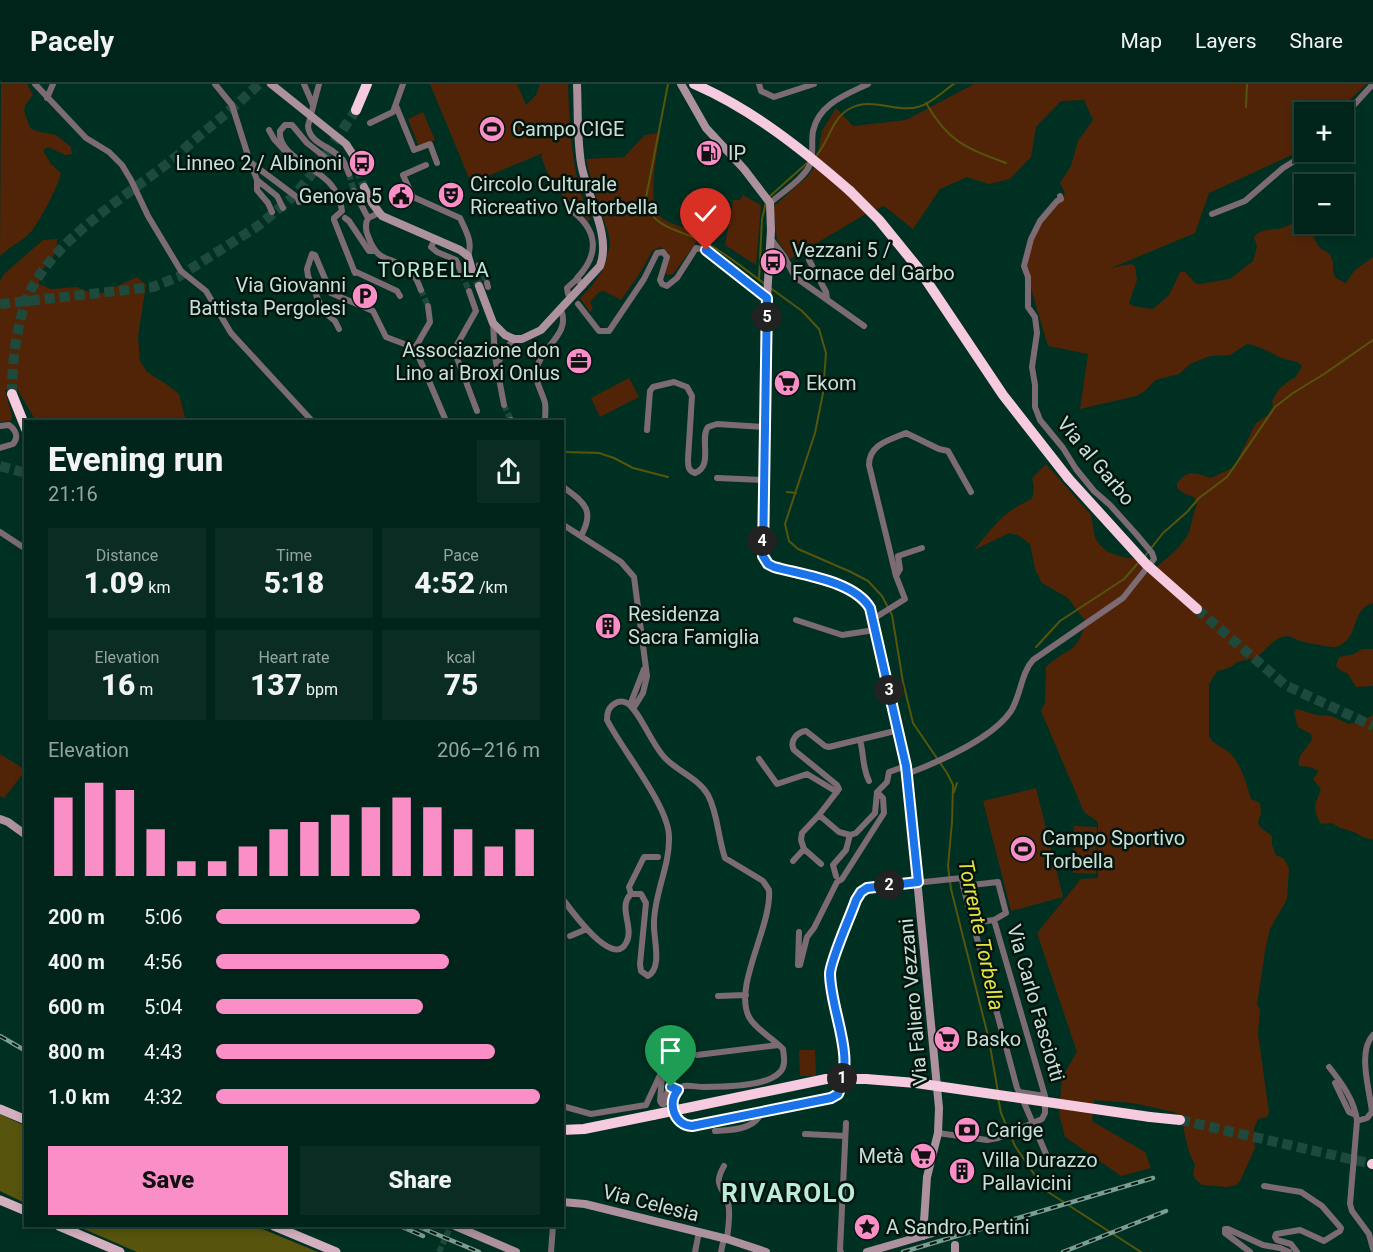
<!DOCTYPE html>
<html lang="en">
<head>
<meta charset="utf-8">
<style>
	:root { --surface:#00241a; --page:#0a2c23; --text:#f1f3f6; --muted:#95a4a2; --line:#224139; --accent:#fa8fc7 }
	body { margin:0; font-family:Roboto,sans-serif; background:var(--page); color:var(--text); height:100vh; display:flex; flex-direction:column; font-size:22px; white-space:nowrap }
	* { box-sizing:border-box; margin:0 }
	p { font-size:20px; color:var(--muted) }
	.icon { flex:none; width:33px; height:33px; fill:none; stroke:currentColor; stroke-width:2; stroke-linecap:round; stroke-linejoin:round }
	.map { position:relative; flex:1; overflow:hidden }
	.details { position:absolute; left:24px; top:336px; width:540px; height:807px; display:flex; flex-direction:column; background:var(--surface); border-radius:0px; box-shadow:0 3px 9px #0003,0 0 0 2px var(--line) }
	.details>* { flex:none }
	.fabs { position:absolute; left:1294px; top:18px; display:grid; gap:12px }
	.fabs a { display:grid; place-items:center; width:60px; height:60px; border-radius:0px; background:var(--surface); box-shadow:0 3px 9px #0003,0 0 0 2px var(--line); font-size:30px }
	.pin { position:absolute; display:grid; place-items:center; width:51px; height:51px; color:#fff; margin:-62px -26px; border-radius:50% 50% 50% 0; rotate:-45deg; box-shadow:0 0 6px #0007 }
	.pin .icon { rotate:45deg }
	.km { position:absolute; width:30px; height:30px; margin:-15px; border-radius:50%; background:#222; color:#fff; font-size:16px; line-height:30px; text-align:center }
	.round { display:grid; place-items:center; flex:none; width:63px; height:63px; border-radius:0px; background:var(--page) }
	.head { display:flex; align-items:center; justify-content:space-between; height:102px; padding:0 24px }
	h1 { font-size:33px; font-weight:800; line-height:45px }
	.metrics { display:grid; grid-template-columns:repeat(3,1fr); gap:9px; height:102px; padding:6px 24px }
	.metrics div { display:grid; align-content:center; border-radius:0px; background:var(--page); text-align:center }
	.metrics b { font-size:30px; font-weight:800 }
	.metrics small { font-size:16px; font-weight:400 }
	.metrics p { font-size:16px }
	.chart { height:168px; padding:12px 24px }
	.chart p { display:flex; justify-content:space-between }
	.chart svg { width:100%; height:108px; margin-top:6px; stroke:var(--accent); stroke-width:6 }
	.primary-button { display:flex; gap:12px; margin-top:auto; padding:12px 24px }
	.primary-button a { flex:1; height:69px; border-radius:0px; background:var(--accent); color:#111; font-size:24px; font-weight:800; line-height:69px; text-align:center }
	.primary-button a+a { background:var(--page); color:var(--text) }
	ul { padding:0 24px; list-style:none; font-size:20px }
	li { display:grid; grid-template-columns:96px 72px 1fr; align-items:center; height:45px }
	li i { height:15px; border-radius:8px; background:var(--accent) }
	header { display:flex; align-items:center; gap:36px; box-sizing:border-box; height:84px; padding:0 30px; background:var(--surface); border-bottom:2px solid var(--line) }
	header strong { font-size:28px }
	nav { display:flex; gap:33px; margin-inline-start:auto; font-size:21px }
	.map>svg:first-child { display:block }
</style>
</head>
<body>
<header>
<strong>Pacely</strong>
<nav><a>Map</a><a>Layers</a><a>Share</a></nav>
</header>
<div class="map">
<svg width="1373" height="1168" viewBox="0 0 1373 1168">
	<rect width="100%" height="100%" fill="#003022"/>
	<path fill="#512408" d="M1 0H27L33 11 25 21 24 27 30 44 36 47 56 51 71 63 72 70 65 71 48 63 43 66 51 80 61 89C58 102 37 144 27 152 18 159 8 164 0 172Z
		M430 0H517L526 21 536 11 540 0H568C569 35 571 69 579 103 582 114 586 124 590 135L588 138 582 128 554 104 541 73 543 69 471 99Z
		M974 0H1367L1336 28H1305V59L1296 69 1209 109 1195 149 1111 184 1131 180 1135 182 1137 196 1129 219 1133 222 1153 225 1169 211 1180 188H1185L1195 199 1200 200 1230 195 1253 177 1257 163 1254 153C1262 143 1271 147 1282 144 1290 142 1296 135 1305 135V140H1310C1312 146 1314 157 1319 163 1322 167 1328 167 1330 171 1338 184 1325 191 1346 199L1355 186 1373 173V519C1349 526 1361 555 1336 563 1333 564 1309 559 1304 558 1298 557 1292 552 1286 552 1272 554 1267 567 1256 573 1250 577 1244 575 1238 578 1235 579 1233 582 1230 583 1226 585 1221 586 1217 587L1209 600V652C1213 661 1224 663 1231 670 1241 681 1247 701 1251 715L1260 719 1261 729 1258 738 1260 743 1272 752V761L1276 771 1284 775 1289 784 1287 815 1270 845 1265 867 1257 921 1260 925 1258 950 1269 1028 1267 1033 1258 1035 1254 1044 1255 1064 1240 1097 1236 1101 1227 1103 1202 1101 1195 1095 1193 1090 1195 1081 1189 1068 1184 1047 1183 1032 1174 1028 1133 1019 1094 1016 1092 1037 1145 1068 1151 1084 1121 1092 1065 1053 1059 1030 1062 993 1077 968 1037 849 1081 795 1098 794V738L1084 728 1041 627 1045 619 1046 583C1067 563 1079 570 1085 537L1068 514 1042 499 1035 485 1030 460 1018 451 1009 449 974 466C995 441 1001 429 1032 415L1034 405 1032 394 1046 380 1091 431 1095 454 1101 462 1108 468 1123 473 1136 475 1149 489C1162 478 1182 464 1189 448 1192 439 1193 429 1197 420L1194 413 1185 410 1177 404V399C1188 385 1196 389 1211 394L1234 383 1256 339 1268 331 1273 322 1272 317 1279 305 1290 296 1295 294 1302 282C1297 276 1291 277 1284 275 1270 269 1263 263 1247 260L1230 271 1210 272 1190 280 1179 290 1155 296 1145 307 1136 312 1080 325 1088 270 1048 262 1032 208 1027 183 1032 156 1041 138 1065 109 1060 99 1071 82 1078 57 1093 36 1084 16 1061 17 1036 43 1031 73 1010 95 989 100 967 93 940 105 913 145 884 122 864 131 790 175 777 156 773 123 808 92 816 80 822 47 836 24 853 42 906 36Z
		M423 28 435 56 419 63 408 35Z
		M660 49C657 69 646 118 661 133 666 139 692 146 700 148L695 160 673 190 668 191 664 188 669 169 661 163 653 166 638 192 621 216 604 207 599 208 590 218 593 225 590 228 580 214 591 203 604 184 610 161 609 151 592 100 586 75 624 73 645 51Z
		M743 111 761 121 756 181 725 161 733 116H740Z
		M57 155C57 171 52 178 40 187L39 200 51 205 77 203 89 208 102 209 137 193 146 201 138 252 140 277 147 288 169 302 179 310 186 337H36L17 305 5 306 12 333 10 337 0 338V197L4 190 43 156Z
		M629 294 639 313 600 333 591 314Z
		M1362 565H1373V602L1356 603 1348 590 1340 586 1336 582 1339 573 1354 570Z
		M1297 625 1317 631 1331 632 1349 640 1364 636 1373 631V756L1363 753 1354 748 1340 744 1332 739 1321 740C1312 724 1315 721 1321 705L1313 695 1319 687 1310 683 1299 682C1296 670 1308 665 1312 655L1311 650 1298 643 1294 628Z
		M0 670 26 686 4 714 0 712Z
		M1036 704 1063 813 1011 827 983 717Z
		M1074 742 1097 743 1096 790 1073 789Z
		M799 966H815L816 992H800Z"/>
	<path fill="#56540d" d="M0 1030 25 1042V1119L0 1107Z
		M77 1142H255L318 1168H137Z"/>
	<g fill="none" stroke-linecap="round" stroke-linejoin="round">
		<path stroke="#56540d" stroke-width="2" d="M668 0 645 119C655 147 687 147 710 161 729 172 747 187 765 200
			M926 19C948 58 966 64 1006 79
			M1246 23 1247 0
			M814 74C829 60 830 36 849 25 872 12 895 29 918 23 931 20 943 7 954 0
			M769 113 807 79
			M759 196 762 135 766 118
			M769 203 802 227 819 245 826 269 823 309 815 349 785 440 789 457 798 465 851 488 868 497 882 512 892 531 903 598 913 639 947 689 953 701 952 738 948 782 951 805 989 956 998 1008
			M565 368 599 369 614 374 633 384 668 393
			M787 408 796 409
			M1145 472 1163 449 1187 428 1199 414 1227 393 1275 323 1293 309 1324 290 1373 256
			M1036 563 1060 537 1124 495 1139 478
			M954 708 957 699
			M998 1014 1001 1029 1015 1062 1045 1106 1141 1168"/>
		<path stroke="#1e4a3d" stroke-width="6" stroke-dasharray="6 3" stroke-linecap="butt" d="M349 90 354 107
			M480 183 487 199
			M462 190 469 207
			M421 206 428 222
			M504 321 511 336
			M439 1168 449 1146"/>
		<path stroke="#1e4a3d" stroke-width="8" stroke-dasharray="8 4" stroke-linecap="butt" d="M358 86 364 103
			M472 186 479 202"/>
		<path stroke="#1e4a3d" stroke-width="10" stroke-dasharray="10 5" stroke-linecap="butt" d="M0 220 153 203 178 193 258 142 295 111 318 82 356 26
			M12 310C12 278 16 242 28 212 52 156 127 112 173 75 180 70 186 63 193 57 216 38 238 20 259 0
			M0 382 26 389
			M1197 525 1285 601 1373 642
			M1180 1036 1372 1080"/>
		<path stroke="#7d6b73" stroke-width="6" d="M35 0 86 54 109 68 122 81 131 96 148 132 181 187 206 207 231 249 313 338
			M215 0 232 21 250 78 298 114 299 118
			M304 0 313 21
			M319 0 308 42C309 60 333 63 343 76 345 80 347 85 349 90
			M759 0 761 7 774 13 814 0
			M47 14 53 0
			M396 22 414 66 430 60 437 79
			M1344 32 1373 0
			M370 39 393 28 403 0
			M269 46 274 55 284 66
			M250 78 257 96V106L268 119 272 128
			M345 81 336 82 307 59 292 41H285L280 47C277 73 323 85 334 105 338 111 341 120 342 127L334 134V136L355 189
			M426 81 403 91 413 113 460 134C466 147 473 158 468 172
			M257 96 277 112 283 124
			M354 107 368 134 379 129
			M770 119C780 110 806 93 810 80 814 70 811 58 813 47 819 20 845 11 868 0
			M571 126C598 146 600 170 577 194L583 202
			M1212 130 1245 117 1283 84 1309 68
			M345 134 349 137 369 167H374
			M368 134C365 140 365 145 368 152 379 182 390 170 409 186 416 191 418 199 421 206
			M435 155 431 163 437 168 456 176 462 190
			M771 155 784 172 795 193 864 242
			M809 176 826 208 827 215
			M479 181 480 183
			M354 187 397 207 400 212
			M487 199 488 203
			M469 207 476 227 454 266 477 327
			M568 210 567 204 577 195
			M578 220 599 247H609L644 195 657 169 663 168 667 173 660 196 662 200 667 202 677 194 696 164 707 166 767 214
			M428 222 430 238 415 264 446 337
			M493 239 495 273 504 321
			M339 245 335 237 323 227 308 192 307 185 312 170 315 171 331 209 373 227 386 253 415 264
			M498 282 501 271 514 255
			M511 336 512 338
			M545 338C545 331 546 325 545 319 542 307 533 295 537 283 543 262 571 249 561 226
			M0 342 9 341C16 346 19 353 13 360L0 364
			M647 346 650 307 653 303 674 298 687 303 692 312 688 375C688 382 688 387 695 389 714 382 699 355 708 343L717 340 764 343
			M717 394 763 396
			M562 402C583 418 596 425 581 452
			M562 440 621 478 634 493 647 592 643 609 633 625
			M0 448 26 465
			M896 492 900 485 898 472 922 464
			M873 535 905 515 896 492 869 381C869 360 890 356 906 349L939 365 948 367 971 408
			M796 536 842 551 875 546
			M630 621 644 585
			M860 656C864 670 862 683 869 697
			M759 675 777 700 807 690 837 708
			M907 690C938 678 992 655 1011 627 1021 611 1021 589 1033 576L1123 514 1154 475 1152 469 1137 451 1110 421 1094 407 1076 385 1063 364 1040 336 1035 323V301L1032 283 1037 249 1035 233 1028 223V193L1024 182 1031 155 1040 137 1057 117 1061 115 1060 112
			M819 731 839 748 850 751 856 749 875 729 877 708 887 698 889 688 906 682
			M804 765 821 780
			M793 777 804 765 801 756 802 749 819 731 839 705 837 701 794 666C789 657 797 648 806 647L825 662 829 663 899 646
			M836 792 833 781 846 766 850 751
			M963 802 1017 1004 1019 1008 1045 1012
			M631 810H641L646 819 640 880 641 887 648 892C663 883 653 854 654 839 654 810 670 782 669 753 669 722 622 666 607 636 607 629 608 624 614 620 618 617 623 617 627 619 640 627 652 662 666 675 679 688 699 695 708 711 718 730 718 754 725 774L763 797 769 806C772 842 733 902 749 933 756 946 773 954 783 965 784 973 786 982 780 988 767 1003 722 1003 703 1003 697 1003 690 1001 684 1002 663 1010 673 1041 692 1043L831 1014 838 1010C856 970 831 930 830 890 830 877 851 831 857 816L861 808 867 804 962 794 963 802 998 798 1006 829 994 836 1045 1012V1029L1042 1035 998 1054 987 1056 938 1049
			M631 810 629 803 644 773H658
			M562 814C570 825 613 885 626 859 635 844 617 823 631 810
			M972 839 994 836
			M799 848 798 881H800L807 853 814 844 837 798 842 795 884 729 883 714 877 708
			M570 852 587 845
			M718 912 746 911
			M697 971 779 961
			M1329 983C1341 998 1355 1017 1357 1037L1350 1120 1352 1127 1369 1150 1373 1165
			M1335 999 1349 1028 1356 1031
			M1022 1014 1049 1077
			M562 1022 591 1030 646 1021 660 991 662 992 660 1017 662 1020H664L667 1009 671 1003 678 1006
			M1357 1037 1367 1034 1372 1028C1370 1007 1357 968 1373 951
			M715 1047C730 1046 750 1046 759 1033V1028
			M805 1050 845 1052
			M724 1082C713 1101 722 1101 728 1119 731 1129 728 1144 727 1155
			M1264 1102 1301 1108 1322 1122 1341 1144 1340 1147 1324 1157 1300 1146 1276 1150 1275 1153 1277 1156 1291 1160 1297 1168
			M551 1168 553 1142
			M695 1168 699 1148
			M721 1168 724 1154
			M841 1168 840 1166 846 1039
			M1250 1168 1225 1149V1145H1228L1263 1161 1280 1164 1289 1168"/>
		<path stroke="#ae919f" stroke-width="8" d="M681 0 706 44 744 85 770 119 771 146 767 214 763 473 768 480 774 483 846 503 865 516 870 524 875 546 907 690 939 1024 938 1049 927 1093 923 1152
			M355 74 358 86
			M364 103 372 119 382 132 460 166 468 172 472 186
			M479 202 493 239 505 251 514 255H522L541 246 600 182C612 151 586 111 581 79 577 53 578 26 577 0
			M0 735 8 738 26 751
			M562 1118 585 1120 727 1155 766 1168
			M455 1142 516 1168
			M867 1168 943 1146 951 1149
			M955 1168V1161"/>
		<path stroke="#d4afc0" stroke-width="9" d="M0 1025 26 1036
			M0 1116 26 1127
			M59 1142 120 1168
			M274 1142 336 1168"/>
		<path stroke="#f6cadf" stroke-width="10" d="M356 26 367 0
			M850 107 879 136 918 184 1003 311 1068 394
			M12 310 26 345
			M866 995 916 999
			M1150 1033 1180 1036
			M562 1046 584 1045 653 1031
			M1372 1080H1373"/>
		<defs>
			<path id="rail" d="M0 952 26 967
				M400 1142 423 1152
				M417 1142 479 1168
				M903 1168 1153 1094
				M1063 1168 1166 1127"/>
		</defs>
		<use href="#rail" stroke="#7c9d91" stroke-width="4.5"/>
		<use href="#rail" stroke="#03140e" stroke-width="2" stroke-dasharray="7" stroke-linecap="butt"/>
		<path stroke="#ae919f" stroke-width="8" d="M271 0 346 60 355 74"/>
		<path stroke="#f6cadf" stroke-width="10" d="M694 0C752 25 803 66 850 107
			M1068 394 1146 480 1197 525
			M916 999 1150 1033
			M653 1031 826 995H866"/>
	</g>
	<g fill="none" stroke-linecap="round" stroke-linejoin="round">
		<defs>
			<path id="route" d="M671 1003 678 1006C667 1019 674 1041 692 1042L831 1014 838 1010C856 970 831 930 830 890 830 877 851 831 856 816L861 808 867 804 918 798 906 682 870 524C854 497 803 491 774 483L768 480 763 472 767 214 706 166"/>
		</defs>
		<use href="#route" stroke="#fff" stroke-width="12"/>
		<use href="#route" stroke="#1a73e8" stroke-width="8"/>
	</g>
	<defs>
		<symbol id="stadium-disc" viewBox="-11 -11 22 22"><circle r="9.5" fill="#fa8fc7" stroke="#03140e"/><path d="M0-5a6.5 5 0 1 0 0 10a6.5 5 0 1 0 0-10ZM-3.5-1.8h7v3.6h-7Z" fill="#111"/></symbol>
		<symbol id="fuel-disc" viewBox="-11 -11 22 22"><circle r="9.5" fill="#fa8fc7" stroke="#03140e"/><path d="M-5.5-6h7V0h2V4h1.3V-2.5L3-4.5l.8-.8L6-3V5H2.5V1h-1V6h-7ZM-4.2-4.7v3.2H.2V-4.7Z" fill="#111"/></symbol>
		<symbol id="bus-disc" viewBox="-11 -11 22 22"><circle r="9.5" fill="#fa8fc7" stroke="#03140e"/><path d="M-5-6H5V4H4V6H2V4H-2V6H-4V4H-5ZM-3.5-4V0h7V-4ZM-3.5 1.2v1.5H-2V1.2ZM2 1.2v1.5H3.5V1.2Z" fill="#111"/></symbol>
		<symbol id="theatre-disc" viewBox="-11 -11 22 22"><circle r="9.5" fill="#fa8fc7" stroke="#03140e"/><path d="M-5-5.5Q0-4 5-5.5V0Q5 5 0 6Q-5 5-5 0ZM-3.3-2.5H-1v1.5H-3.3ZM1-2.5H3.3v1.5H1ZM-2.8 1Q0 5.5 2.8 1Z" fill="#111"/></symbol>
		<symbol id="civic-disc" viewBox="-11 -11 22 22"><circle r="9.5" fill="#fa8fc7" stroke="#03140e"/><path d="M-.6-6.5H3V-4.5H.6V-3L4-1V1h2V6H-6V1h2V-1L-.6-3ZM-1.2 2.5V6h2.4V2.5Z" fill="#111"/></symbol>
		<symbol id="parking-disc" viewBox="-11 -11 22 22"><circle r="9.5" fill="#fa8fc7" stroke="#03140e"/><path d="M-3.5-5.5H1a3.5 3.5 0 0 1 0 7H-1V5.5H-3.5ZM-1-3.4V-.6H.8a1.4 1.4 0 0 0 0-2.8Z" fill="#111"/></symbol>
		<symbol id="office-disc" viewBox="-11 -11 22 22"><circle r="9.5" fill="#fa8fc7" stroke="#03140e"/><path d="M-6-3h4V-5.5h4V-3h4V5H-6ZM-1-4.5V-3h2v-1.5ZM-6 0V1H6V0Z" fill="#111"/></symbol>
		<symbol id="supermarket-disc" viewBox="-11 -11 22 22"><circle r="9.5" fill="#fa8fc7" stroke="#03140e"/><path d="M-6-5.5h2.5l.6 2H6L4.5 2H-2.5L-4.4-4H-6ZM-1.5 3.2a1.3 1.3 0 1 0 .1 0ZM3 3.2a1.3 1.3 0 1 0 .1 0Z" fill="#111"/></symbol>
		<symbol id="building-disc" viewBox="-11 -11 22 22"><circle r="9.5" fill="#fa8fc7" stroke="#03140e"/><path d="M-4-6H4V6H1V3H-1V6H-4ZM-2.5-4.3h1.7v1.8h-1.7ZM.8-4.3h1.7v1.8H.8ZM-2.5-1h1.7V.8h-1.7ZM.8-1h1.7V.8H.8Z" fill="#111"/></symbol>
		<symbol id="bank-disc" viewBox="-11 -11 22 22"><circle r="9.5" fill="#fa8fc7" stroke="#03140e"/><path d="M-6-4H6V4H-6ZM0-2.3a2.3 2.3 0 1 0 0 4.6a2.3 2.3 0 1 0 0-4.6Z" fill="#111"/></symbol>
		<symbol id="sight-disc" viewBox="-11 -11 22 22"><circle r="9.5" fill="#fa8fc7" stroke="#03140e"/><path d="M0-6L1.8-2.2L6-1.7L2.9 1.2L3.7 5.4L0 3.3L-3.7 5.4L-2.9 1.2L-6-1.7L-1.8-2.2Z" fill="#111"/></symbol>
	</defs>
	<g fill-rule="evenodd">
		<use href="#stadium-disc" x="477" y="30" width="30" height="30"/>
		<use href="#fuel-disc" x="694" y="54" width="30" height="30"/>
		<use href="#bus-disc" x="347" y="64" width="30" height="30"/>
		<use href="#theatre-disc" x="436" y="96" width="30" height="30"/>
		<use href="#civic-disc" x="386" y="97" width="30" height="30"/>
		<use href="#bus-disc" x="758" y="163" width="30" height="30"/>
		<use href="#parking-disc" x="350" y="197" width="30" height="30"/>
		<use href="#office-disc" x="564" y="262" width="30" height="30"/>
		<use href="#supermarket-disc" x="772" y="284" width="30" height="30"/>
		<use href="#building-disc" x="593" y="527" width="30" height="30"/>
		<use href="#stadium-disc" x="1008" y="750" width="30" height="30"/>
		<use href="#supermarket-disc" x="932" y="940" width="30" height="30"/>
		<use href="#bank-disc" x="952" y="1031" width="30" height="30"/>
		<use href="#supermarket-disc" x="908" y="1057" width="30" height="30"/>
		<use href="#building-disc" x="947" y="1072" width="30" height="30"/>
		<use href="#sight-disc" x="852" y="1128" width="30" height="30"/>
	</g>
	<g text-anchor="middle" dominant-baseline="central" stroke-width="5" stroke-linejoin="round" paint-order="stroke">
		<g font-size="20" fill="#c9e0d6" stroke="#03140e" text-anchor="start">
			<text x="512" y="45">Campo CIGE</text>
			<text x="728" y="69">IP</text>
			<text x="342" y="79" text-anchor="end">Linneo 2 / Albinoni</text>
			<text x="470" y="100">Circolo Culturale<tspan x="470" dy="23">Ricreativo Valtorbella</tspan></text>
			<text x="382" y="112" text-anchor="end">Genova 5</text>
			<text x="792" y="166">Vezzani 5 /<tspan x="792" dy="23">Fornace del Garbo</tspan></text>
			<text x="346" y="201" text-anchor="end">Via Giovanni<tspan x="346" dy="23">Battista Pergolesi</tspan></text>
			<text x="560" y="266" text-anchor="end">Associazione don<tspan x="560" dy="23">Lino ai Broxi Onlus</tspan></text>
			<text x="806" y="299">Ekom</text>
			<text x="628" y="530">Residenza<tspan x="628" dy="23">Sacra Famiglia</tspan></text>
			<text x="1042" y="754">Campo Sportivo<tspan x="1042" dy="23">Torbella</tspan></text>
			<text x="966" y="955">Basko</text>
			<text x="986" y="1046">Carige</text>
			<text x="904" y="1072" text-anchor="end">Metà</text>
			<text x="982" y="1076">Villa Durazzo<tspan x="982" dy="23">Pallavicini</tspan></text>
			<text x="886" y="1143">A Sandro Pertini</text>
		</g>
		<g font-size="20" fill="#c9e0d6" stroke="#03140e">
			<text transform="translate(1096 377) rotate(50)">Via al Garbo</text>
			<text transform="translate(913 918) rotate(-95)">Via Faliero Vezzani</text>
			<text transform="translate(1036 919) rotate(74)">Via Carlo Fasciotti</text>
			<text transform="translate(651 1119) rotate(14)">Via Celesia</text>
		</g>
		<g font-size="21" letter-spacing="1.5" fill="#bbecd8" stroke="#03140e">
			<text x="434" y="186">TORBELLA</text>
		</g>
		<g font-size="21" font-style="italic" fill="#e8e43f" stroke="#03140e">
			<text transform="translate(981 851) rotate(78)">Torrente Torbella</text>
		</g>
		<g font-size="26" font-weight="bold" letter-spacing="1.5" fill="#bbecd8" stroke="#03140e">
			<text x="789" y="1109">RIVAROLO</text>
		</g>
	</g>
</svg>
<div class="fabs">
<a>+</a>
<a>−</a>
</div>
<div class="pin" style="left:671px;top:1003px;background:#1e9e55"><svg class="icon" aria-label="arrive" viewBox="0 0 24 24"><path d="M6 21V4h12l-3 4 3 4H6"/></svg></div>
<div class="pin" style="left:706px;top:166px;background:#d93025"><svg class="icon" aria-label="check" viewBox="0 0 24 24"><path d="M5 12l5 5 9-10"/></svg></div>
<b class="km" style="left:842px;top:994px">1</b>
<b class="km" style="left:889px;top:801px">2</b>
<b class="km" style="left:889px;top:606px">3</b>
<b class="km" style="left:762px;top:457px">4</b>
<b class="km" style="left:767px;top:233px">5</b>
<section class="details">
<div class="head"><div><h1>Evening run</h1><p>21:16</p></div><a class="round"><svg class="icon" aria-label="share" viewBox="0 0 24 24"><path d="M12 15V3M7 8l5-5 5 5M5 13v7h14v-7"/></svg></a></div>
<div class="metrics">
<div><p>Distance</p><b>1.09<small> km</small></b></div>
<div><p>Time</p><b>5:18</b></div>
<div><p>Pace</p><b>4:52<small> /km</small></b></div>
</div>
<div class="metrics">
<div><p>Elevation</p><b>16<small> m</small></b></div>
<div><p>Heart rate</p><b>137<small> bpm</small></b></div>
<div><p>kcal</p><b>75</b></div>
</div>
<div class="chart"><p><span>Elevation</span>206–216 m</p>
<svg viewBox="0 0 160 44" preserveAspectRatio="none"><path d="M5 44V12M15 44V6M25 44V9M35 44V25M45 44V38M55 44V38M65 44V32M75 44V25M85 44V22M95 44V19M105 44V16M115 44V12M125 44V16M135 44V25M145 44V32M155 44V25"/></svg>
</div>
<ul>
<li><b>200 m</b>5:06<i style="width:63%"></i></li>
<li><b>400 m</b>4:56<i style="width:72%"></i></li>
<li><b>600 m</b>5:04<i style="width:64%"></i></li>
<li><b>800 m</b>4:43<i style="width:86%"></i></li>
<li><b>1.0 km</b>4:32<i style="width:100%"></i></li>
</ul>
<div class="primary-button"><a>Save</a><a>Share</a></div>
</section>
</div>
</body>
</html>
